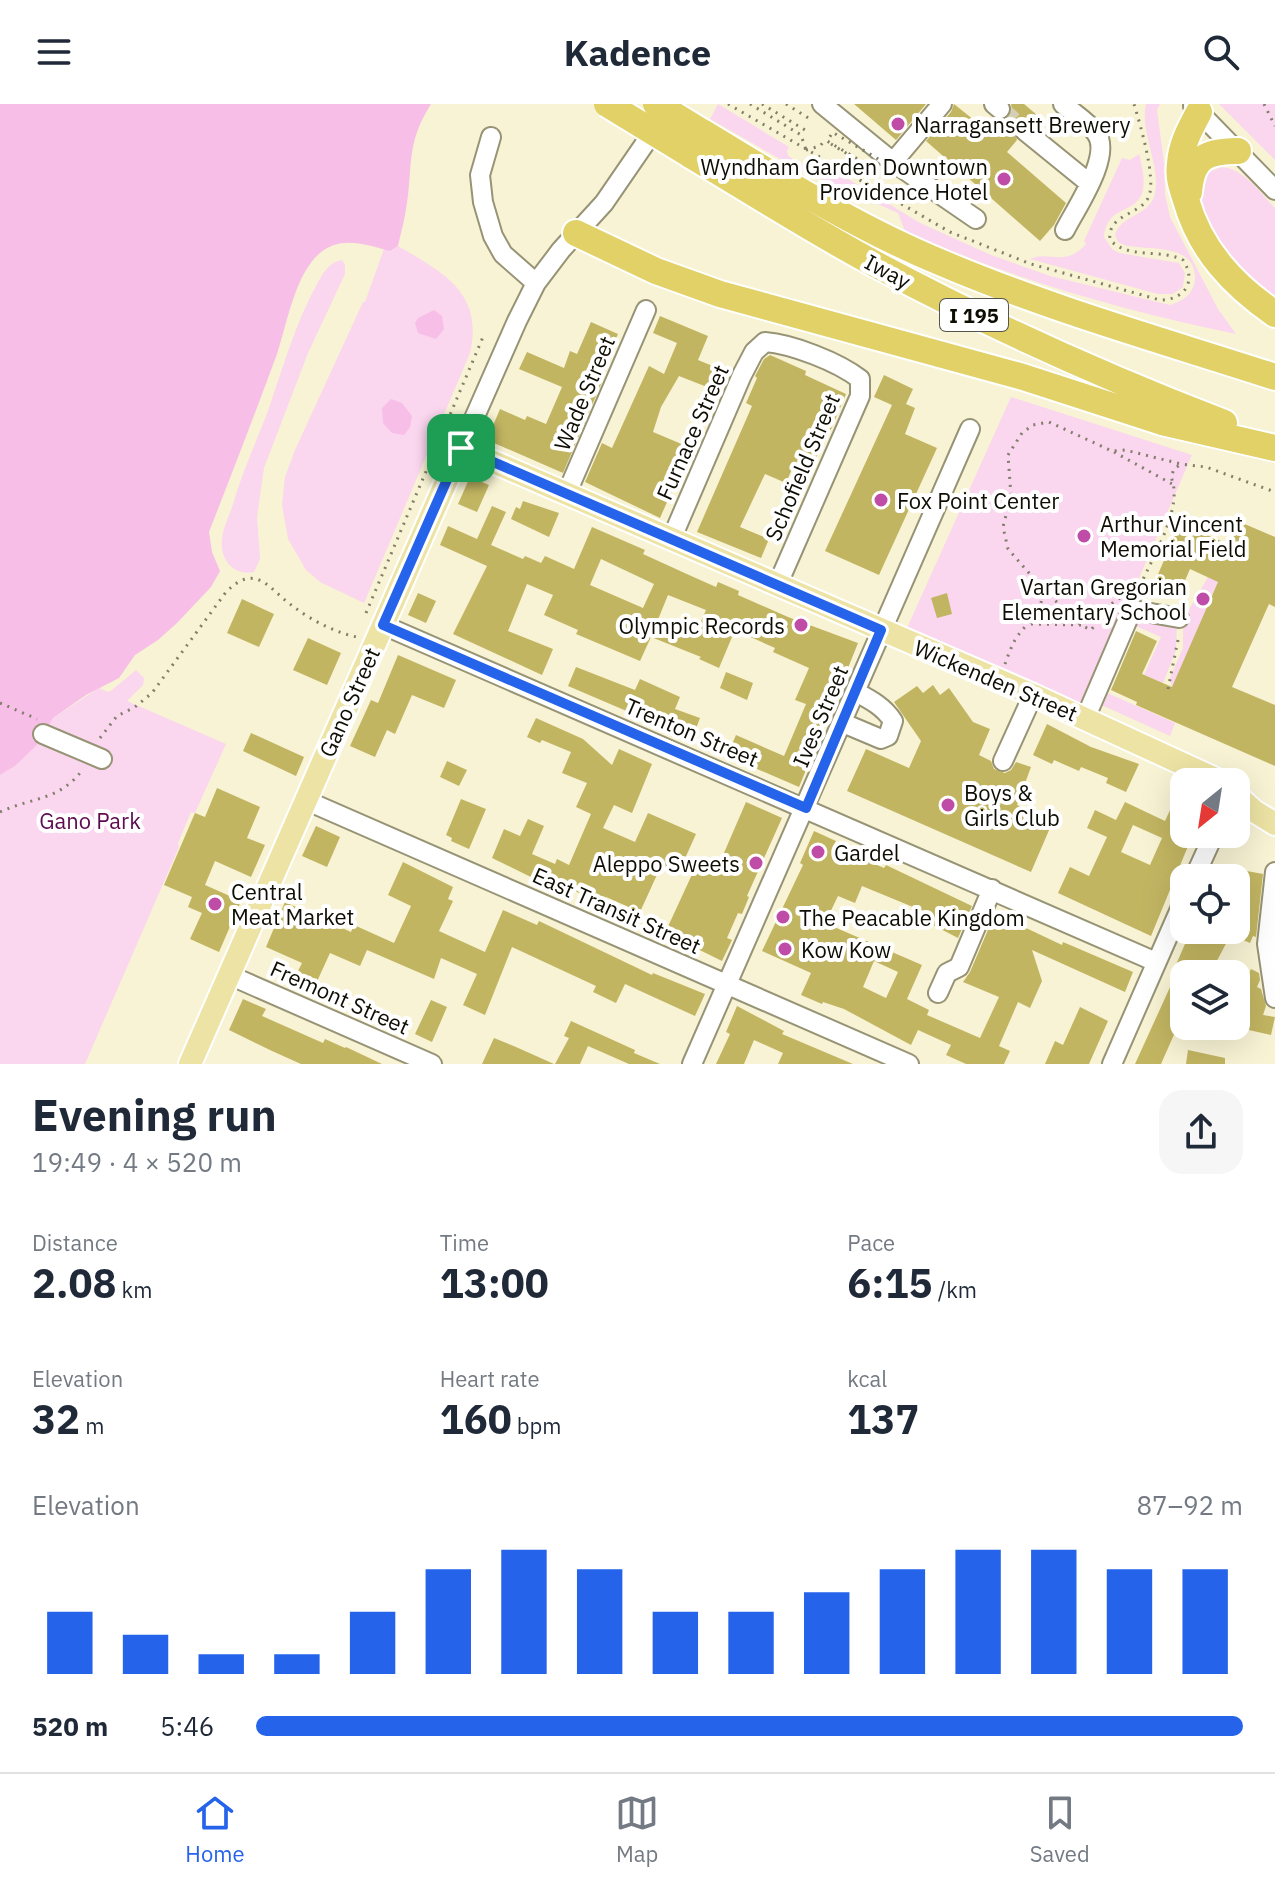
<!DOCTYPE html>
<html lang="en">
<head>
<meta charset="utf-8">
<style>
	:root { --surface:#fff; --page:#f6f6f7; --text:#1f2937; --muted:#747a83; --line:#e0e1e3; --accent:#2563eb }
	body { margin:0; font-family:"IBM Plex Sans",sans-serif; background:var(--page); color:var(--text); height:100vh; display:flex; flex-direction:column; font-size:30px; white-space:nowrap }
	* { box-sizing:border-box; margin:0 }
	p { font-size:26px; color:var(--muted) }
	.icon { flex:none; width:44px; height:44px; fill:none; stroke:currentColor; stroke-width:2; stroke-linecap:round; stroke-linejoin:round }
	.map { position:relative; height:960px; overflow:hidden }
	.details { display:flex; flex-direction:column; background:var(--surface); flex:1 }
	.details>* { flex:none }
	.needle { width:52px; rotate:210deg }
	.buttons { position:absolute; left:1170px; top:664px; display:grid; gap:16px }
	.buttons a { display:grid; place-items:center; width:80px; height:80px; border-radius:16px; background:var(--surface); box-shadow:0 8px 32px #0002; font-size:40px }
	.pin { position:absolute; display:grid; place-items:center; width:68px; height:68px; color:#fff; margin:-34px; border-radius:16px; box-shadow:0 4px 12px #0006 }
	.round { display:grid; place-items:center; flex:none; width:84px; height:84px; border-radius:24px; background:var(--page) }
	.overview { display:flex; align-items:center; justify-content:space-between; height:136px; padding:0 32px }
	h1 { font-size:44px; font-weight:700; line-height:60px }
	.metrics { display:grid; grid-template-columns:repeat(3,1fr); gap:12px; height:136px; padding:8px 32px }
	.metrics div { display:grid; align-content:center }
	.metrics b { font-size:40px; font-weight:700 }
	.metrics small { font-size:22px; font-weight:400 }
	.metrics p { font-size:22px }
	.chart { height:224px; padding:16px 32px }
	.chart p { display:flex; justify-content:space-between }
	.chart svg { width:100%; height:144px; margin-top:8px; stroke:var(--accent); stroke-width:6 }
	ul { padding:0 32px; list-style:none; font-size:26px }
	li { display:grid; grid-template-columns:128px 96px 1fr; align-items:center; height:60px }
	li i { height:20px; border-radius:10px; background:var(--accent) }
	header { display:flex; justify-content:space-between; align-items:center; height:104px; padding:0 32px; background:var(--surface); font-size:36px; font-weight:700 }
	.tab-bar { display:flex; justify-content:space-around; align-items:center; height:112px; border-top:2px solid var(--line); background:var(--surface); font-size:22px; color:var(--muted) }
	.tab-bar a { display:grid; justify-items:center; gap:4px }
	.tab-bar .selected { color:var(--accent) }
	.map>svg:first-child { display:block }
</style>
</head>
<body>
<header><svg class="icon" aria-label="menu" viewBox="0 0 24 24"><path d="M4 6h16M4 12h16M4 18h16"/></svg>Kadence<svg class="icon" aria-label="search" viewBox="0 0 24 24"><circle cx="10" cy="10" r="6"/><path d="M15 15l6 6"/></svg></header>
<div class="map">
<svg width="1275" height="960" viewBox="0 0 1275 960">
	<rect width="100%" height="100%" fill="#f8f3d4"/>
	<path fill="#fad6ef" d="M718 0 789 43 787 47 788 52 807 63 813 62 817 56 920 119 991 151 1050 172 1170 201C1183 197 1194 190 1195 175 1196 138 1148 147 1124 141L1118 138 1115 131C1121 111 1147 112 1154 93 1163 64 1139 29 1146 0H1160L1157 6 1164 59 1165 90 1170 113 1218 205 1236 230C1122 206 1011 175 905 127L898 109 794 63 710 15Z
		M1219 0H1275V56Z
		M1139 50C1159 123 1108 89 1104 133L1112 145 1119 149 1179 159 1185 169 1183 183 1173 190H1158L1030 155C1050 146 1065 164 1086 140L1084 137 1122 54 1130 56Z
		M1221 63C1244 64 1260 89 1275 104V198L1266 192 1213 137 1199 96 1203 71Z
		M398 142C442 168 484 188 470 249L364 499 320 478 306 466 288 435 282 401 285 373 295 346 363 198H365L384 145 390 147Z
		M342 156 345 161V170L308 249 264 364 257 413 260 455 254 468C232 472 220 455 222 435 223 423 230 411 233 400 243 365 258 335 270 301 284 260 296 218 317 180 323 169 329 158 342 156Z
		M1011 293 1192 351 1084 602 907 524Z
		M1208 473 1218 478 1172 585 1170 574 1183 544V516Z
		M1145 516H1177L1176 546 1163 579 1144 571 1161 533 1131 520Z
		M136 566 144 574 143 581 127 597 226 640 195 709 191 708 178 739 179 743 85 960H0V671L15 662 37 641 53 614 99 584 108 588 112 586Z
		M1105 588 1175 619 1170 632 1097 599Z"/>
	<path fill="#f7bee7" d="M0 0H431C404 42 414 66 405 111 403 122 400 132 398 142L390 147C367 141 341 131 320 149 295 170 287 220 277 250 255 310 232 369 209 428L212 448 220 467 211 483 177 519 158 536 135 551 119 574 86 591 53 614 37 641 15 662 0 671Z
		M434 206 442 212 444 225 436 235 418 229 415 219 418 214Z
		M391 295 402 299 412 312 410 323 404 331 392 329 383 319 382 304Z"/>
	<path fill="#c2b562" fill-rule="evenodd" d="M854 0H926L896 36Z
		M954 0 984 24 992 14 999 17 1009 13 1012 6 1011 0H1024L1037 11 1032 18 1026 15 1016 19 1013 26 1017 36 1007 48 1066 99 1054 121 1040 137 926 37 951 8Z
		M660 212 708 232 698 256 720 265 712 285 679 272 661 303 653 328 691 344 660 414 585 378 602 339 612 344 649 262 664 270 677 239 653 229Z
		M591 218 618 230 600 269 605 271 563 369 487 336 500 305 525 316 527 312 546 320 562 283 519 265 527 248 564 264 570 247 577 250Z
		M770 251 806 267 805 271 846 290 826 337 824 336 811 365 795 358 786 379 765 370 740 423 769 435 761 454 697 428 752 302 746 299 757 274 755 272 764 255Z
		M884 271 913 285 906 300 915 304 905 330 937 344 879 471 825 447 892 301 874 293Z
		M470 373 489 381 477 408 458 400Z
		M523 397 559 409 549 433 511 415 516 403 520 405Z
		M492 402 506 408 491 441 523 455 525 452 541 459 545 452 574 465 592 423 645 446 643 450 689 471 716 483 718 478 739 487 738 491 788 513 858 539 836 594 811 648 813 649 799 683 727 652 736 631 784 652 806 600 795 596 809 564 773 548 775 544 735 526 719 564 699 555 701 553 651 533 640 557 576 530 578 526 544 511 553 491 527 480 508 527 553 545 542 571 453 530 487 462 440 441 448 422 477 435ZM601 455 654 480 643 504 590 481ZM668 491 706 506 694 533 657 518Z
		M1240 418 1275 433V503L1269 500 1232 583 1275 601V662L1136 601 1137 598 1111 586 1136 527 1157 537 1142 570 1172 583 1218 478 1190 465 1178 493 1153 482 1180 419 1230 441Z
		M418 489 436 497 426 519 408 511Z
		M947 489 952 510 937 514 931 494Z
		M242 495 274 510 259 543 227 529Z
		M308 534 341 549 327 581 293 566Z
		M398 551 456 576 444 604 412 591 395 630 387 626 375 653 350 642 371 596 378 599Z
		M576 563 635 586 640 575 680 593 675 605 700 614 692 635 568 582Z
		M726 568 753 579 747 596 720 584Z
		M933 581 940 591 949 584 973 618 990 625 979 651 991 657 994 665 1005 669 1011 666 1016 658 1031 663 1017 701 1053 717 1031 768 847 687 866 645 909 664 921 637 894 598 917 582 923 589Z
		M536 614 583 635 612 661 619 645 652 660 632 709 614 701 603 724 635 738 648 709 696 730 678 770 661 762 640 808 606 793 603 799 542 773 539 777 492 754 504 725 520 732 528 715 544 722 532 750 555 760 557 755 569 761 591 710 576 703 587 679 562 669 571 648 542 636 540 639 527 633Z
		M1047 620 1091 643 1139 660 1126 688 1106 679 1108 674 1081 663 1079 667 1054 656 1052 660 1033 651Z
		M251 629 304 653 296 672 243 647Z
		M447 657 467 666 459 682 440 673Z
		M1184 676V730H1193L1151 832 1058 789 1070 763 1089 772 1107 733 1087 724 1095 706 1116 716 1125 698 1165 717ZM1133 721 1162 734 1150 761 1121 748Z
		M217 684 260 703 247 734 265 741 251 773 215 757 205 781 241 797 219 848 190 835 202 809 188 803 192 793 164 781 195 709 205 713Z
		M461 695 486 705 469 745 451 737 452 734 446 731Z
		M746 698 782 714 747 792 749 793 742 810 738 809 727 834 732 836 722 857 665 829 695 764 714 772Z
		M316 722 340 733 327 763 302 752Z
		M814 727 836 737 833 742 884 764 886 761 972 802 958 834 927 818 930 810 862 782 855 799 838 792 825 819 922 861 907 895 929 906 927 911 980 934 999 893 963 878 970 868 996 807 1012 815 1011 817 1062 841 1063 838 1133 868 1125 888 1032 846 1042 877 1030 904 1018 898 999 942 1010 947 1004 960H966L946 951 951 941 918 926 911 941 844 905 823 898 822 900 801 891 811 869 762 847 803 761 800 759ZM874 857 898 868 886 894 863 883Z
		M403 758 453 783 448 795 453 797 439 827 485 848 503 806 537 821 539 817 652 871 653 869 705 890 695 912 625 880 616 899 593 888 596 882 512 843 485 911 463 901 477 870 441 854 434 875 367 846 360 862 330 849 314 884 294 875 302 859 266 843 285 798 351 828 354 821 394 839 411 802 388 791Z
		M1236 765 1263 770 1256 833 1253 832 1250 839 1236 833Z
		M1191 826H1217L1230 832 1210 870H1184V908L1161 960H1135L1176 870H1172Z
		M1251 865 1259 869 1260 876 1257 883 1261 885 1266 902 1263 911 1275 913 1271 931 1240 924 1245 900 1237 897Z
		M243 895 266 905 262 912 323 939 325 935 345 944 346 943 382 960H301L272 947 229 926Z
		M431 896 447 903 432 938 415 930Z
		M737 902 784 927 782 930 853 960H778L783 949 754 936 744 960H716L730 930 726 928Z
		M1080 903 1108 917 1089 960H1045L1055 937 1063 941Z
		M571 917 635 946 634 949 660 960H629L588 942 580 960H555L569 934 564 932Z
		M494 934 516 943 554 960H482Z
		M1188 946 1225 954V960H1186Z"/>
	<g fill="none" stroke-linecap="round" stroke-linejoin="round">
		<path stroke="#d5d0b5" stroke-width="18" stroke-dasharray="18 9" stroke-linecap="butt" d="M1000 5 1025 27"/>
		<defs>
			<path id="minor" d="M822 0 893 58 942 0
				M994 0 1000 5
				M1063 0C1073 9 1088 18 1096 29 1113 51 1076 104 1065 126
				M1193 2 1275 86
				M1025 27 1089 79
				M491 33 480 71 483 98 493 132 503 150 536 179
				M893 58 976 115
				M461 344 517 217 536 179 561 146 604 99 659 19
				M566 391 646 206
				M671 436 742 271 754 248 765 238C792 240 838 258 860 275V292L777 482
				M383 521 1156 858
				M1085 615 1131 508 1134 506 1179 514
				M843 619 881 635 888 632 893 617C884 603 871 596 856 588
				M43 630 102 655
				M1003 657 1033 591
				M305 696 909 960
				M1275 768 1267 840 1275 894
				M1194 774 1214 730
				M229 871 432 960
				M938 889 947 869 959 863 992 785
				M692 960 970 325
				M1112 960 1184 796"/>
			<path id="major" d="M1236 691 1254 707 1275 720
				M190 960 461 344 1033 591 1222 678"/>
			<path id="highway" d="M1199 8C1190 25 1181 41 1180 60 1178 73 1182 84 1186 96 1200 146 1233 181 1275 210
				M702 28C780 75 857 124 942 159 1050 205 1164 237 1275 273
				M689 50C751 87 813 127 877 161 989 221 1105 273 1224 319
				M1189 88C1192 54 1205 47 1238 47
				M576 129 656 167 720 190 1023 273 1162 318 1275 344"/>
		</defs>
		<use href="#minor" stroke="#979375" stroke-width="22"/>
		<use href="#major" stroke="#fff" stroke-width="26"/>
		<use href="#highway" stroke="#fff" stroke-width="30"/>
		<path stroke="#817e6a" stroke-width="3" stroke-dasharray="2 6" stroke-linecap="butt" d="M728 0 950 128 1031 160 1160 196C1185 196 1197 177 1183 156 1159 144 1130 156 1110 136 1107 109 1141 112 1149 92 1156 73 1140 20 1134 0
			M750 0 801 31 806 46
			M762 0 805 26 802 31
			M786 0 810 15
			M1264 0 1275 22
			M831 31 827 37 866 60
			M806 46 820 42 825 36
			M1114 348 1174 381
			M1134 487 1141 480C1153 452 1184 403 1171 373L1174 365 1181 360
			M1120 494 1111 500 1091 526 1081 521 1042 484 1008 445 1003 423 1011 392 1008 351 1022 329 1033 321 1049 318 1112 347 1125 346 1181 360 1206 363 1275 388
			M366 509 483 233
			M1031 520 1081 521
			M1005 560C1008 552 1011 543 1015 536 1029 513 1043 515 1042 484
			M1168 585 1179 531
			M0 599 37 615
			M100 634 117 612 135 603 152 589 226 488C257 457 269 486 294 503 311 516 336 529 357 533
			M0 708C32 693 60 697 83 665"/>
		<use href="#minor" stroke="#fff" stroke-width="18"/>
		<use href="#major" stroke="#ede3a4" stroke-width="22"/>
		<use href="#highway" stroke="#e1d167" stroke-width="26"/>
		<defs>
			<path id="highway-bridge" d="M607 0 689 50
				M656 0 702 28"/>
		</defs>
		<use href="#highway-bridge" stroke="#fff" stroke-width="30" stroke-linecap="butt"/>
		<path stroke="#817e6a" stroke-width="3" stroke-dasharray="2 6" stroke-linecap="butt" d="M831 40 874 66 880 56 832 28"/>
		<use href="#highway-bridge" stroke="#e1d167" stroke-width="26"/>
	</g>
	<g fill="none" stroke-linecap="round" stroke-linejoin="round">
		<defs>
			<path id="route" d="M461 344 881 526 806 704 383 521Z"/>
		</defs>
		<use href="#route" stroke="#fff" stroke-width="16"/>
		<use href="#route" stroke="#2563eb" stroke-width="10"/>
	</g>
	<g fill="#bf4da8" stroke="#fff" stroke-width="3">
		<circle cx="898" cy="20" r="8"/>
		<circle cx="1004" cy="75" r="8"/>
		<circle cx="881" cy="396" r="8"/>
		<circle cx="1084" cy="432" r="8"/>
		<circle cx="1203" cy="495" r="8"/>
		<circle cx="801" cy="521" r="8"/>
		<circle cx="948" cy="701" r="8"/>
		<circle cx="818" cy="748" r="8"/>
		<circle cx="756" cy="759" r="8"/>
		<circle cx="215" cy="800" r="8"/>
		<circle cx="783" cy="813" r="8"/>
		<circle cx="785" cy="845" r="8"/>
	</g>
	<g text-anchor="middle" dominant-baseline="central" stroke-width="8" stroke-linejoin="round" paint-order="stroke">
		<rect fill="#fff" stroke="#56564f" stroke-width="2" x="940" y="195" width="68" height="32" rx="6"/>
		<g font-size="20" font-weight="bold" fill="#0e0d04">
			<text x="974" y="211">I 195</text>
		</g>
		<g font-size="22" fill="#0e0d04" stroke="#fff" text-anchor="start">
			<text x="914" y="20">Narragansett Brewery</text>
			<text x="988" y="62" text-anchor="end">Wyndham Garden Downtown<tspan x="988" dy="25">Providence Hotel</tspan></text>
			<text x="897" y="396">Fox Point Center</text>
			<text x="1100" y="419">Arthur Vincent<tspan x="1100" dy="25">Memorial Field</tspan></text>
			<text x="1187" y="482" text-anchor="end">Vartan Gregorian<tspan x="1187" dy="25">Elementary School</tspan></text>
			<text x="785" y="521" text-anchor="end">Olympic Records</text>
			<text x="964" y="688">Boys &amp;<tspan x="964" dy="25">Girls Club</tspan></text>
			<text x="834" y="748">Gardel</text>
			<text x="740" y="759" text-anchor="end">Aleppo Sweets</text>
			<text x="231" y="787">Central<tspan x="231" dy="25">Meat Market</tspan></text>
			<text x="799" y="813">The Peacable Kingdom</text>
			<text x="801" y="845">Kow Kow</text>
		</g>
		<g font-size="22" fill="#0e0d04" stroke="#fff">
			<text transform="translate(888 167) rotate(28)">Iway</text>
			<text transform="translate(584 289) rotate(-67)">Wade Street</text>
			<text transform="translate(692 328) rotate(-66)">Furnace Street</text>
			<text transform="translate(802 363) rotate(-67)">Schofield Street</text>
			<text transform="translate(996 576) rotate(23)">Wickenden Street</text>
			<text transform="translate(349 598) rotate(-66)">Gano Street</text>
			<text transform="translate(820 612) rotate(-67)">Ives Street</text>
			<text transform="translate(692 628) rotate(23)">Trenton Street</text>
			<text transform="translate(617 806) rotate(24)">East Transit Street</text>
			<text transform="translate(340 893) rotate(24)">Fremont Street</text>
		</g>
		<g font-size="22" fill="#5d0a4f" stroke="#fff">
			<text x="90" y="716">Gano Park</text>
		</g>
	</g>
</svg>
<div class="buttons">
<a><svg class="needle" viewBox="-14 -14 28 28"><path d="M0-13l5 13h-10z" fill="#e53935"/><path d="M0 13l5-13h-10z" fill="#747a83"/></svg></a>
<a><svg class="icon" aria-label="locate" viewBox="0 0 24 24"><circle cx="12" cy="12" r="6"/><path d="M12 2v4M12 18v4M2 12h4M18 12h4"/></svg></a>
<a><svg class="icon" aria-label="layers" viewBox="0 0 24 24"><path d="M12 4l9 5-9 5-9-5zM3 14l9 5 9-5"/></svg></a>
</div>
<div class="pin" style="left:461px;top:344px;background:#1e9e55"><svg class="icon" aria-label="arrive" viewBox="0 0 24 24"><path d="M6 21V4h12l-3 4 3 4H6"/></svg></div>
</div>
<section class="details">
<div class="overview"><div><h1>Evening run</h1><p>19:49 · 4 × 520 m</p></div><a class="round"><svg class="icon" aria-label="share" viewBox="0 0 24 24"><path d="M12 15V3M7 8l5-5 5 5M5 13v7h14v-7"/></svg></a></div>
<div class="metrics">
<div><p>Distance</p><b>2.08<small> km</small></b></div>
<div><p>Time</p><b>13:00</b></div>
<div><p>Pace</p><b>6:15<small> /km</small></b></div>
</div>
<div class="metrics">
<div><p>Elevation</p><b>32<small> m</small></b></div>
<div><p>Heart rate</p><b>160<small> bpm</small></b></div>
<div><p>kcal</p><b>137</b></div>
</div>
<div class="chart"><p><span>Elevation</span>87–92 m</p>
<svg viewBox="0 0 160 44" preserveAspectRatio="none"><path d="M5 44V25M15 44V32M25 44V38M35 44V38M45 44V25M55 44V12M65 44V6M75 44V12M85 44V25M95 44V25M105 44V19M115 44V12M125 44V6M135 44V6M145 44V12M155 44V12"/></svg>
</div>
<ul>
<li><b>520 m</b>5:46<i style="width:100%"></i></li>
</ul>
</section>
<nav class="tab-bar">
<a class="selected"><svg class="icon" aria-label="home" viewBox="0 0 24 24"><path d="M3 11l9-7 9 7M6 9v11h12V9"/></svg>Home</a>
<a><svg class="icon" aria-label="map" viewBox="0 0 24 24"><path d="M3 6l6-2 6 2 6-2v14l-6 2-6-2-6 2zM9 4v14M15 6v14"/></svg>Map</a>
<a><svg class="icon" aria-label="saved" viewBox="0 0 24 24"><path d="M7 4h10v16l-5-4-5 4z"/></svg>Saved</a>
</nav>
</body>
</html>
